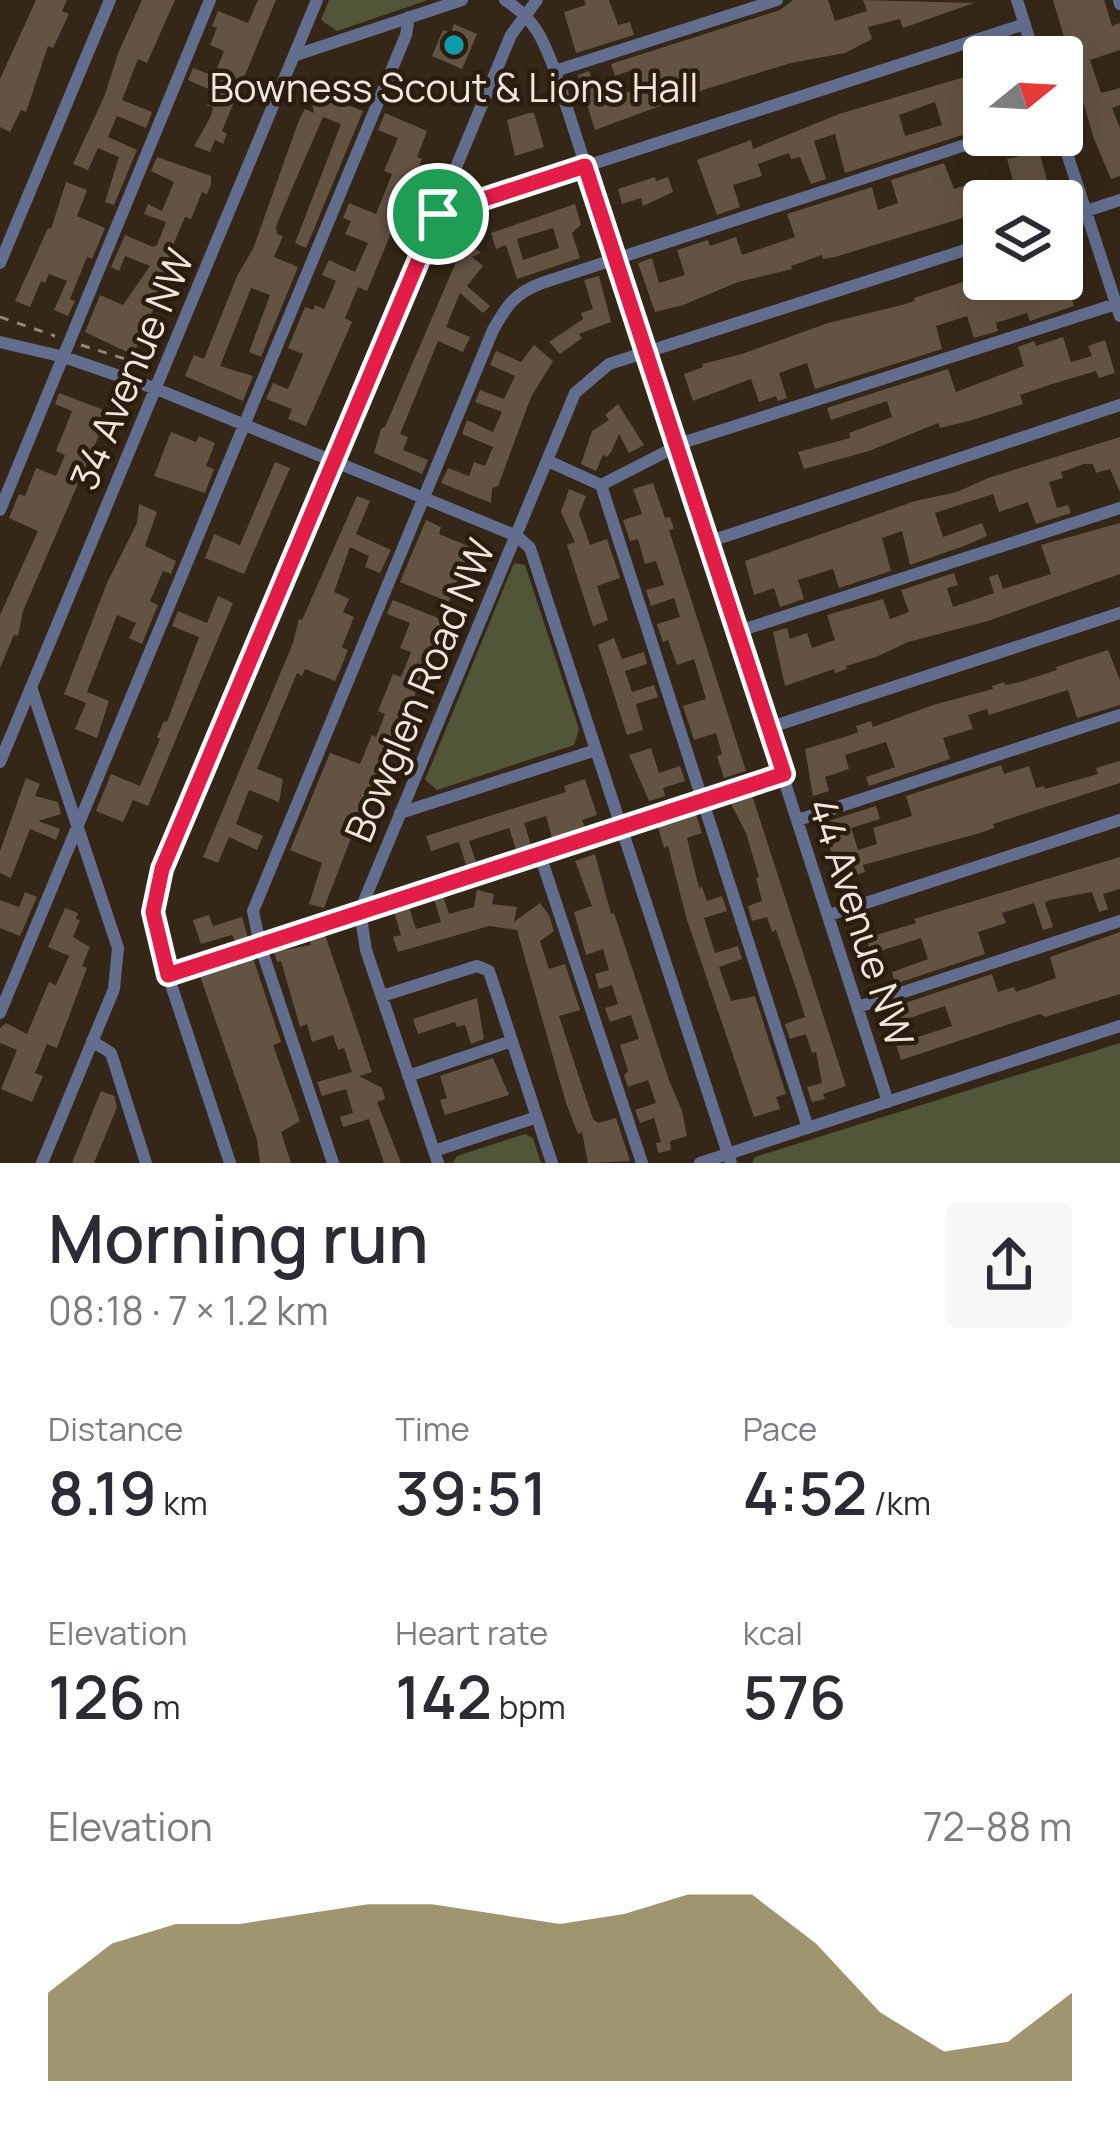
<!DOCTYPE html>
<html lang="en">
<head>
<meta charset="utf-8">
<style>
	:root { --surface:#fff; --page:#f7f7f7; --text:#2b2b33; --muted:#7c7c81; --accent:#776a34 }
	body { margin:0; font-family:Manrope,sans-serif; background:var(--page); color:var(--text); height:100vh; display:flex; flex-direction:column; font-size:45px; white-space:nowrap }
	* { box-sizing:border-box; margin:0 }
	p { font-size:39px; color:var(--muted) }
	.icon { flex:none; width:66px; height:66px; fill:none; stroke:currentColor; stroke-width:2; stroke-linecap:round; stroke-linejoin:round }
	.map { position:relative; height:1163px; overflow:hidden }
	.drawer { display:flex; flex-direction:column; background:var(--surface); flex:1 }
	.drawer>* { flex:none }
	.needle { width:78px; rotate:72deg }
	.tools { position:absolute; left:963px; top:36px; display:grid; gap:24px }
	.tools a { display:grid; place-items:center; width:120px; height:120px; border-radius:12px; background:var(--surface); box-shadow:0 12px 48px #0002; font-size:60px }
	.pin { position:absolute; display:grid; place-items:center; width:102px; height:102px; color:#fff; margin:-51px; border:6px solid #fff; border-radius:50%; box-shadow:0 3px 12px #0007 }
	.round { display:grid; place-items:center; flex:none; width:126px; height:126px; border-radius:12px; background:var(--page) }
	.summary { display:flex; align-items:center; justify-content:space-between; height:204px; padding:0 48px }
	h1 { font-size:66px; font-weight:600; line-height:90px }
	.figures { display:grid; grid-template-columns:repeat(3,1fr); gap:18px; height:204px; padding:12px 48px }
	.figures div { display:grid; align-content:center }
	.figures b { font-size:60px; font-weight:600 }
	.figures small { font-size:33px; font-weight:400 }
	.figures p { font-size:33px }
	.chart { height:336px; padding:24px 48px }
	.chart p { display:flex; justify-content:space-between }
	.chart svg { width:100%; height:216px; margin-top:12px; fill:var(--accent); opacity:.7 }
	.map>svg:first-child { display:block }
</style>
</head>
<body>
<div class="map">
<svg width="1120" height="1163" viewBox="0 0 1120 1163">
	<rect width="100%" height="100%" fill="#342717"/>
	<path fill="#515639" d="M329 0H428L337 31 321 20Z
		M514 563 525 565 579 729 574 745 437 790 425 780Z
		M1120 1043V1163H752L755 1157Z
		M525 1134 533 1138 541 1163H453L457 1156Z"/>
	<path fill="#635343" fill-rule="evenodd" d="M36 0H67L62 11 69 14 53 48 48 46 26 112 21 110 10 132 0 127V79Z
		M142 0H175L147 63 138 59 122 100 152 112 146 128 117 116 108 137 137 150 114 205 105 202 119 157 98 148 88 170 73 164 104 97 119 51Z
		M258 0H276L222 131 227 134 223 144 215 140 210 152 194 146 210 118 213 108 207 105 213 91 188 80 193 68 214 76 224 51 210 45 217 28 212 26 218 11 248 23Z
		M584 0H609L618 25 630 22 634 35 576 53 564 12 586 5Z
		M793 0H828L835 21 867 11 863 0 974 3 903 28 900 19 868 27 872 39 845 53 791 63 706 89 595 130 578 75 589 71 595 88 609 84 613 97 644 87 638 68 615 76 611 64 780 10Z
		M1053 0H1104L1112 26 1120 23V50L1090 60 1101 93 1120 88V105L1112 108 1120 128V176L1111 179 1094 139Z
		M454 24 477 34 462 69 432 56 443 30 451 33Z
		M978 73 984 93V128L845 173 835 134 814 141 826 179 811 184 800 157 791 159 789 153 758 164 762 176 733 185 740 207 717 215 697 160 702 158 751 140 753 149 839 114ZM935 102 942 125 905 136 899 115Z
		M318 83 343 93 339 102 363 111 306 248 295 243 341 124 323 117 284 207 276 227 277 234 283 236 274 257 298 267 261 357 249 352 270 295 251 288 220 366 253 376 243 401 185 376 194 355 204 359 238 274 253 249 299 120 305 109 314 113 311 96Z
		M385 113 427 131 417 157 422 159 367 291 358 287 345 318 352 322 306 426 288 419 292 409 266 399 273 383 288 389 303 354 288 348 305 307 313 310 315 305 324 309 336 281 322 275 329 260 355 272 368 243 345 234 351 221 343 218 349 203 376 214 392 174 384 171 398 138 378 130Z
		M529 113H534L544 147 515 156 507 120Z
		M1018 135H1035L1049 188 1009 201H984V210L963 218 835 257 823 259 822 255 791 266 792 269 738 282 683 305 655 312 638 263 652 258 659 283 685 275 677 250 708 240 710 246 736 237 742 255 795 237 787 214 872 187 878 210 898 203 891 180 944 163 954 189 981 180 985 190 1013 181 1007 159 1024 155Z
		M157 157 211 176V184L207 194 202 192 191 219 185 217 171 250 164 276 167 279 133 355 85 332 100 295 123 305 150 266 125 256 119 271 111 267 125 235 153 247 157 245 166 222 144 214 148 204 162 211 174 182 151 171Z
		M655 177 656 181 668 177 673 192 643 206 641 198 622 204 618 189Z
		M66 182 87 190 77 216 105 228 92 259 87 257 70 299 75 301 68 316 54 310 67 281 49 274 45 283 41 281 30 307 15 301 48 228 51 229Z
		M575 204 581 225 572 233 580 258 517 279 506 245 496 249 491 233ZM553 228 559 248 523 260 517 239Z
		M468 243 481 253 472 257 483 266 467 286 490 306 483 313 460 293 446 327 470 337 463 352 438 341 400 434 408 437 403 450 428 460 422 474 374 453 381 429 385 427 456 262 452 263Z
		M599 276 611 322 579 334 582 338 560 354 549 342 583 319 581 313 593 309 584 280Z
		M981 276 982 279H1039L1043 290 1067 282 1074 306 1030 321 1027 313 996 323 998 331 974 338 967 316 936 326 942 349 815 389 807 363 779 373 787 398 778 401 776 396 759 402 751 379 693 401 684 374 703 367 702 364 742 354 828 323 902 305 915 301 914 298Z
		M1063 337 1071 362 1092 356 1088 346 1105 340 1115 373 1099 378 1096 371 1052 384 1020 395 1023 404 969 421 940 428 938 423 869 451 804 469 798 452 850 438 849 433 892 417 887 401 831 420 827 408 948 369 956 392 1024 366 1018 347 1034 341 1036 346Z
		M534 345 553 361 531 397 498 486 492 488 491 503 441 483 448 468 469 476 474 462 485 466 493 447 462 434 467 420 493 432 502 412 475 402 480 390 504 399 515 376 490 365 496 351 521 362Z
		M59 393 109 412 23 611 18 636 14 635 0 668V615L38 531 9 518 19 494 25 496 36 468 56 476 65 455 56 451 72 411 55 404Z
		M618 404 644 445 629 453 619 434 611 452 607 457 603 455 596 471 581 464 592 431 609 420 605 415Z
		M171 432 196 442 199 436 215 443 206 466 214 469 205 493 154 476Z
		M1120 437V492L1110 469 1096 473 1093 464H1084L1061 472 1063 478 1049 482 1057 508 1068 505 1071 513 1036 524 1028 502 999 512 993 494 935 513 943 537 982 523 987 536 964 546 910 565 902 531 882 538 891 571 839 588 833 569 798 580 804 599 780 607 774 588 754 595 745 561 915 501 957 492 988 478Z
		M275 462 290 468 244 574 205 558 214 534 240 545Z
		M653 483 665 518 670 517 674 529 669 530 746 771 724 778 717 756 722 754 716 733 694 740 683 706 706 699 694 659 677 665 668 640 663 642 657 624 680 617 674 598 651 606 646 590 664 585 656 561 645 564 638 539 630 541 623 520 642 514 633 489Z
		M569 489 586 496 579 514 590 545 607 539 620 578 597 586 608 620 593 626 567 545 575 542 561 512Z
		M357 496 370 501 356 534 391 550 380 573 365 567 369 556 350 547 334 592 349 599 343 612 354 617 342 647 348 650 340 670 335 681 305 669 302 676 297 673 257 769 283 779 279 802 249 790 236 824 263 836 257 850 229 837 218 863 203 857 293 643 299 619 302 620Z
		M139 504 157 512 145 546 176 561 171 574 163 571 150 601 158 605 142 644 129 638 136 623 117 615 87 692 109 701 97 738 75 729 86 703 64 694 107 583 137 523Z
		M426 520 441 527 439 534 468 546 470 550 449 602 400 582Z
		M1120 523V574L988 621 908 642 876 657 846 666 847 669 835 673 834 669 785 686 773 632 787 628 790 639 807 633 812 648 835 640 827 615 883 599 890 619 909 612 901 590 954 573 958 585 947 588 953 607 994 593 989 577 998 574 1003 589 1051 574 1041 545Z
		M218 596 233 603 148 806 133 800 123 822 96 811 111 774 140 786 160 739 157 737 164 721 167 722 199 637 172 626 178 611 207 623Z
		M393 600 443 620 396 745 388 742 324 908 309 904 322 863 290 850 330 753 360 764 372 735 376 737 385 714 378 711 382 701 393 674 401 677 411 652 400 648 410 623 387 614Z
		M614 638 622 659 644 652 647 664 625 671 632 692 654 685 658 697 636 704 643 730 627 735 598 645Z
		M1108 650 1120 680V705L1077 718 1068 690 989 715 987 709 968 715 973 729 943 738 950 759 869 786 866 777 895 767 886 742 845 755 849 769 825 777 829 791 813 796 805 749 854 734 858 732 856 726 871 721 873 727 933 705 993 689 992 686 1004 682 1005 685 1020 682 1057 670 1056 667Z
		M651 748 659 773 680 766 685 781 663 788 665 796 649 801 629 755Z
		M1120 761V783L993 824 994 828 980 833 863 865 865 872 840 880 822 823 876 806 880 819 851 828 858 850 877 844 873 828 912 816 906 796 1001 765 1004 774 1029 766 1036 788 1044 786 1045 789 1098 774 1096 768Z
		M26 778 40 784 35 796 58 802 61 814 38 821 60 829 56 840 30 829 11 878 0 873V851Z
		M585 779 597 815 582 820 585 828 552 838 546 816 524 823 531 845 516 849 509 828 469 841 476 862 466 865 459 842 431 851 426 836 566 792 564 786Z
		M752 795 846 1086 823 1094 825 1099 812 1102 807 1087 822 1083 816 1052 812 1053 806 1034 790 1039 785 1024 805 1017 799 997 776 930 772 932 767 917 752 921 748 906 762 901 756 878 759 877 746 833 730 802Z
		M696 815 702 833 687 838 699 888 702 887 707 901 722 896 727 911 704 918 715 953 738 946 742 959 719 967 731 1001 755 996 786 1094 776 1097 780 1109 754 1117 686 917 668 846 664 848 658 827Z
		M595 854 611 914 614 913 669 1080 682 1111 687 1136 670 1141 671 1150 658 1153 656 1143 661 1142 654 1118 640 1123 635 1110 656 1103 648 1080 628 1087 624 1075 628 1071 620 1045 639 1039 631 1015 610 1022 605 1008 618 1004 612 985 599 989 595 974 609 970 603 949 586 955 574 912 592 906 575 861Z
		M1120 857V889L1103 894 1108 909 1099 912 1092 892 1049 900 1045 903 1053 927 1043 930 1034 903 1002 913 1006 923 978 932 985 954 895 984 892 972 928 959 921 938 871 954 866 938 916 923 914 919Z
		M477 890 494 894 492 904 517 907 514 922 540 903 549 915 554 931 540 941 549 969 565 964 580 1010 559 1016 578 1074 593 1119 598 1123 616 1118 630 1161 588 1163 582 1132 578 1134 566 1103 517 930 489 926 398 952 393 937 401 935 394 912 409 907 416 929 441 922 434 899 443 896 449 914 474 907Z
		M25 892 37 897 20 936 0 928V900L19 907Z
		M65 908 78 913 76 919 80 920 73 937 90 947 82 966 87 968 57 1048 47 1044 35 1073 43 1076 32 1102 1 1089 17 1050 0 1043V1028L6 1023 27 1034 49 982 56 985 69 956 48 947Z
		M209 915 213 926 242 917 248 938 235 942 232 935 201 944 193 920Z
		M1120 932V994L1045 1017 1040 1014 901 1060 896 1044 952 1026 945 1006 898 1022 894 1009 902 1004 992 974 998 992 1014 987 1016 992 1056 978 1050 957Z
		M325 935 372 1072 359 1076 382 1088 385 1099 377 1102 401 1163H384L369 1119 343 1127 340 1117 353 1113 346 1089 322 1096 317 1082 352 1072 344 1048 338 1050 333 1035 312 1042 307 1024 300 1027 281 961 277 962 274 952 311 945 309 940Z
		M253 958 281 1042 273 1045 300 1121 281 1132 291 1163H260L257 1140 200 976Z
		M477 998 484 1039 471 1044 465 1025 457 1027 455 1022 418 1034 413 1019Z
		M493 1058 509 1095 445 1115 440 1100 447 1098 440 1076Z
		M101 1091 114 1096 117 1107 94 1163H72Z"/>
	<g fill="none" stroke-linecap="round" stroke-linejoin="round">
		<path stroke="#91867a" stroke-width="3" stroke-dasharray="9 9" stroke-linecap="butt" d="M0 317 55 336
			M81 345 141 364"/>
		<path stroke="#636e8f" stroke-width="12" d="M505 0C535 19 543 39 555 71L888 1102
			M1017 0 1035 57
			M1119 0 1120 4
			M296 55 462 0
			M555 71 777 0
			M1061 135 1120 316
			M438 214 1025 24
			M1062 219 1120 200
			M0 263 110 0
			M0 342 64 357 154 388 517 536 530 548 731 1163
			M548 461 601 485
			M0 510 210 0
			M708 542 1120 405
			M736 632 1120 508
			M32 690 118 948 114 989 42 1163
			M768 728 1120 613
			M0 762 317 0
			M400 813 596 750
			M798 820 1120 715
			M540 855 642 1163
			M829 915 1120 820
			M168 975 783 774
			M382 996 477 966 489 971 552 1163
			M858 1007 1120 921
			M0 1013 406 35 409 17
			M92 1041 111 1053 146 1163
			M408 1076 512 1041
			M808 1128 601 485 685 442 1116 304
			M434 1151 537 1117
			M230 1163 160 951 154 928 155 891 511 35 537 0
			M333 1163 260 945 253 911 493 330C507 305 515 293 542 283L996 135
			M438 1163 366 950 362 924 364 901 575 393 609 364 984 244
			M700 1163 1120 1026"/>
	</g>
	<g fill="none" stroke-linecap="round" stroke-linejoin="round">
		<defs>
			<path id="route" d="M585 166 784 774 168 975 153 912 162 869 438 214Z"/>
		</defs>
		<use href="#route" stroke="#fff" stroke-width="24"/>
		<use href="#route" stroke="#e11d48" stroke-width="15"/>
	</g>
	<circle fill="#0f9aa8" stroke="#2a1d0e" stroke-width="4.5" cx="454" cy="45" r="12"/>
	<g text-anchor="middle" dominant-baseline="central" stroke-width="9" stroke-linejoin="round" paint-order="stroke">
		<g font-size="39" fill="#efe6dd" stroke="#2a1d0e">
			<text x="454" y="87">Bowness Scout &amp; Lions Hall</text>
		</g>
		<g font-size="39" fill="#efe6dd" stroke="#2a1d0e">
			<text transform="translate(131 369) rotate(-67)">34 Avenue NW</text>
			<text transform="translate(419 690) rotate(-67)">Bowglen Road NW</text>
			<text transform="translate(862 922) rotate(72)">44 Avenue NW</text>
		</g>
	</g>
</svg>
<div class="tools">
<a><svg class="needle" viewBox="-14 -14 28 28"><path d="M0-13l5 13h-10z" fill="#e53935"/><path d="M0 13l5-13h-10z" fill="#7c7c81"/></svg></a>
<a><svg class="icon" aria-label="layers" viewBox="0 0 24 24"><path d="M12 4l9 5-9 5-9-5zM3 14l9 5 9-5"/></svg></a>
</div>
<div class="pin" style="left:438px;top:214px;background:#1e9e55"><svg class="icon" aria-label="arrive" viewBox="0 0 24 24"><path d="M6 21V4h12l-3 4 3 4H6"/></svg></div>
</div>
<section class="drawer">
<div class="summary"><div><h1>Morning run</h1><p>08:18 · 7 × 1.2 km</p></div><a class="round"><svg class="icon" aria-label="share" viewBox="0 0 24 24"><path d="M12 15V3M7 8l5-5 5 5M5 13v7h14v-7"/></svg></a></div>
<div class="figures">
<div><p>Distance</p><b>8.19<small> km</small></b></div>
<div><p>Time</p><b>39:51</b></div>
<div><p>Pace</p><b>4:52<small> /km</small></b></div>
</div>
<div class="figures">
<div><p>Elevation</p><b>126<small> m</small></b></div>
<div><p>Heart rate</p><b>142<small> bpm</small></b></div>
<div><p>kcal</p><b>576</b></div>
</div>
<div class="chart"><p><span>Elevation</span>72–88 m</p>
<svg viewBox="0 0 160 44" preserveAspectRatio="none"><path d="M0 44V26L10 16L20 12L30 12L40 10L50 8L60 8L70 10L80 12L90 10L100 6L110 6L120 16L130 30L140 38L150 36L160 26V44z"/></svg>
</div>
</section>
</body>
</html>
